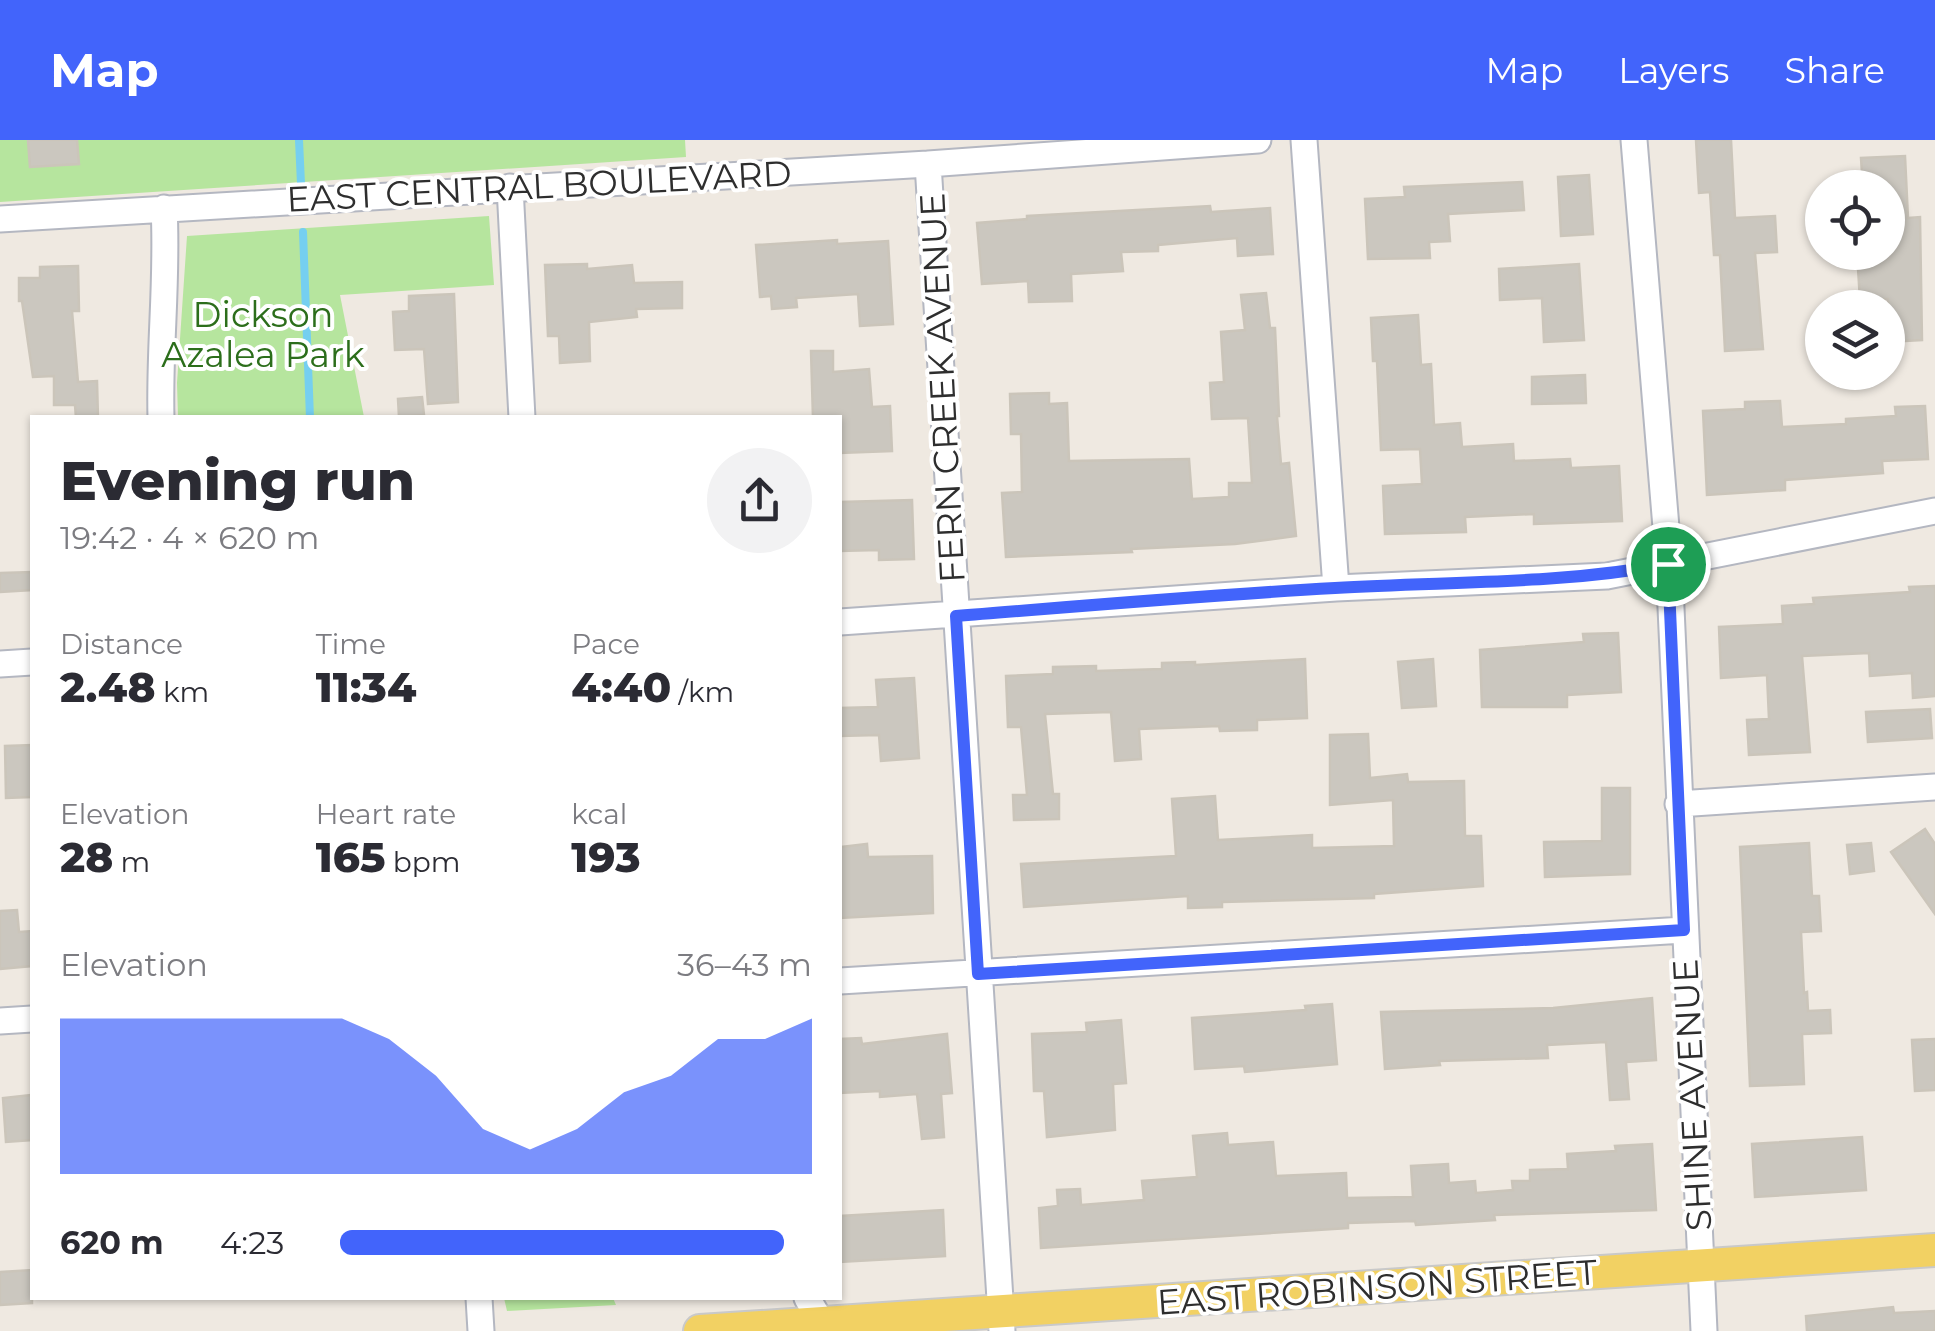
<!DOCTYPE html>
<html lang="en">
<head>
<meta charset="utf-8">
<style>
	:root { --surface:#fff; --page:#f2f2f3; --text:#2b2b33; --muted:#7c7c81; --accent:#4264fb }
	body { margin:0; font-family:Montserrat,sans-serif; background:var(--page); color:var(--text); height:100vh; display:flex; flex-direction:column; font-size:38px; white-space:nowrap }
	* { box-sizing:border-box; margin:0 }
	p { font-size:32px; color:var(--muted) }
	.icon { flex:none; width:55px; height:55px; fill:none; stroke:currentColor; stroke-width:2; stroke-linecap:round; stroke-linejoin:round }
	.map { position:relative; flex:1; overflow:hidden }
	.side { position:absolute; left:30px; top:275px; width:812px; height:885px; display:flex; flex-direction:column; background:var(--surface); border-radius:0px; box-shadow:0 2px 8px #0004 }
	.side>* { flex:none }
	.fabs { position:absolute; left:1805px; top:30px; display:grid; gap:20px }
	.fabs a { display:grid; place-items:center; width:100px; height:100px; border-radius:50%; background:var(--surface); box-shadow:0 2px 8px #0004; font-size:50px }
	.pin { position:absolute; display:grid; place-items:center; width:85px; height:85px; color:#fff; margin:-42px; border:5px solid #fff; border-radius:50%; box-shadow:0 2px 10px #0007 }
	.round { display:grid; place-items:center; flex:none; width:105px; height:105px; border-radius:52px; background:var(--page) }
	.overview { display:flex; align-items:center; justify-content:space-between; height:170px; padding:0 30px }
	h1 { font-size:55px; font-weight:800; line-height:75px }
	.metrics { display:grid; grid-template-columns:repeat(3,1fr); gap:15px; height:170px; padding:10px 30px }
	.metrics div { display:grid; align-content:center }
	.metrics b { font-size:42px; font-weight:800 }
	.metrics small { font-size:28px; font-weight:400 }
	.metrics p { font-size:28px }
	.chart { height:280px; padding:20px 30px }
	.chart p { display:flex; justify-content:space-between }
	.chart svg { width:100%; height:180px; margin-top:10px; fill:var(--accent); opacity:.7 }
	ul { padding:0 30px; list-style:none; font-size:32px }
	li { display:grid; grid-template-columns:160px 120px 1fr; align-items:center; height:75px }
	li i { height:25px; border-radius:12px; background:var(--accent) }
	header { display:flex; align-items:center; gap:60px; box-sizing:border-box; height:140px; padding:0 50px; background:var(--accent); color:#fff }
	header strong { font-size:48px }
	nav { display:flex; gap:55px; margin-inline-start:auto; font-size:35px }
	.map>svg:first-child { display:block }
</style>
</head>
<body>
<header>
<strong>Map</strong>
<nav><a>Map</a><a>Layers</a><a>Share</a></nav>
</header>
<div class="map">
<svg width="1935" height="1191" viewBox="0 0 1935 1191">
	<rect width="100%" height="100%" fill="#efe9e1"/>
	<path fill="#b6e59e" d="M0 0H685L686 17 0 62Z
		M489 76 494 145 340 155 364 277H178L177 243 187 96Z
		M504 1158H613L616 1165 507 1171Z"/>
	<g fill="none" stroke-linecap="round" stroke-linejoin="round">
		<path stroke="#75cff0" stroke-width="8" d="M299 0 301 44
			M303 92 310 278"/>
	</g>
	<path fill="#cbc7bf" stroke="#cbc5ba" stroke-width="2.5" d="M28 0H77L79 24 30 27Z
		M1696 0H1731L1735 78 1775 76 1777 112 1755 113 1763 209 1725 211 1720 115H1714L1710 52 1699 53Z
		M1905 16 1908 78 1920 77 1922 200 1888 202V159L1860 160 1857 112H1888V48H1863L1861 18Z
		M1589 35 1593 94 1561 96 1558 37Z
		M1522 42 1524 70 1448 74 1450 101 1429 102 1430 118 1368 119 1365 59 1405 57 1404 47Z
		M1210 66 1211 72 1270 68 1273 114 1238 116 1237 98 1158 105V111L1121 112 1123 131 1071 134 1072 161 1029 162 1028 141 982 144 977 83 1027 79V76Z
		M837 100V104L888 101 893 184 860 186 858 154 796 158 797 167 772 169 771 156 760 157 756 105Z
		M587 124V129L632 125 634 143 682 142V168L636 169 637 177 589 182 590 221 560 223 559 196H548L545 125Z
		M1579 124 1584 200 1544 202 1542 158 1500 160 1499 129Z
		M78 126 79 171H72L78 242 97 241 98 278H76L75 265H54V236L33 237 22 161H19V138H40V127Z
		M1266 153 1270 188H1275L1279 276H1277L1281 324 1289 323 1296 396 1235 404 1131 409 1132 412 1006 417 1002 353 1022 352 1021 294H1011L1010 254 1049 253V264L1067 263 1069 321 1189 319 1192 359 1229 357V343H1252L1248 278 1212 279 1210 243 1224 242 1221 192 1245 190 1241 155Z
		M454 154 458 262 428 264 424 209 395 210 393 172 409 171V156Z
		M1418 175 1421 225 1431 224 1434 285 1460 283 1462 307 1513 304 1514 321 1570 319 1571 328 1619 326 1622 381 1534 384V374L1465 377 1466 392 1385 394 1383 346 1422 344 1420 309 1381 310 1377 221H1373L1371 178Z
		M811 211H833V232L869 229 872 267 890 266 892 311 840 313V278H813Z
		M1585 235 1586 263 1532 264V237Z
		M422 257 424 275 399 277 398 259Z
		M1780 261 1782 287 1846 284V279L1896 276 1895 267 1925 266 1928 319 1882 321 1883 333 1785 340V350L1707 355 1703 271 1745 269V262Z
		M912 360 914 419 879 420V410L840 411V362Z
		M32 432V450L0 452V433Z
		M1935 446V556L1913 558 1912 533 1870 536 1869 513 1802 516 1810 612 1749 615 1747 580 1769 579 1767 535 1721 538 1719 487 1783 484 1782 466 1814 464 1813 458 1910 452 1909 447Z
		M1618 493 1621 552 1567 555V567H1482L1480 510 1584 502 1583 494Z
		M1305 519 1307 578 1257 580V590L1220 591 1219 586 1139 589 1141 619 1115 621 1111 572 1045 574 1053 654H1059V679L1014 680 1013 655H1027L1021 587H1008L1006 536 1053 534V527L1096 526V531L1162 529V523L1195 522V525Z
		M1433 519 1436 566 1402 568 1398 522Z
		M914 538 919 618 881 621 879 595 840 596V568L878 567 876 540Z
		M1930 569 1932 598 1868 602 1866 572Z
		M1368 594 1370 638 1407 634 1408 642 1464 641 1465 696H1481L1483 746 1374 754V758L1222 762V767L1188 768V756L1024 767 1021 724 1176 716 1172 659 1215 656 1218 700 1312 695V708L1394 706 1393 660 1330 665V595Z
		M32 605V657L6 658 5 606Z
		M1602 648H1630V734L1545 737 1544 702 1602 701Z
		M1925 689 1935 704V774L1891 712Z
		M1809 703 1812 756H1819L1821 791 1801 792 1804 853 1807 852 1808 871 1830 870 1831 893 1802 894 1804 944 1750 946 1740 707Z
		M1871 703 1874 731 1850 734 1847 705Z
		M867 704 868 717 932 716 933 773 840 778V707Z
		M17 770 19 792 32 791V826L0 829V771Z
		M1652 858 1656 920 1626 922 1629 959 1610 960 1606 902 1547 905 1548 918 1439 921 1440 925 1385 929 1381 872 1553 868Z
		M1332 864 1337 924 1245 932 1244 926 1195 929 1192 878 1306 870 1305 866Z
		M1121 880 1126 943 1113 944 1115 990 1047 997 1044 951H1034L1032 894 1087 892 1086 883Z
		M947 894 952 953 941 954 944 997 922 999 917 954 880 957V951L840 953V899L861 898 862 904Z
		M1935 899V950L1915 951 1912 900Z
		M32 955V1000L6 1002 3 958Z
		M1227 993 1228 1005 1273 1002 1276 1036 1346 1033 1347 1058 1413 1057 1411 1026 1448 1024 1449 1043 1475 1041 1476 1053 1513 1050 1512 1041H1530V1030L1568 1029 1567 1014 1616 1011 1615 1006 1652 1004 1656 1070 1494 1075 1495 1080 1416 1085 1415 1081 1348 1083V1088L1041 1108 1039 1068 1058 1066 1057 1050 1080 1049 1081 1065 1144 1060 1142 1041 1197 1037 1193 996Z
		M1862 997 1866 1050 1755 1057 1752 1004Z
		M943 1070 945 1116 840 1122V1076Z
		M32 1130V1163L0 1165V1132Z
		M1893 1167 1894 1173 1935 1171V1191H1807L1806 1176Z"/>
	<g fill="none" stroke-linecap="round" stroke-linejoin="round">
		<defs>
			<path id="minor" d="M1304 0 1336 448
				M1634 0 1669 424 1704 1191
				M928 24 1002 1191
				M510 47 522 278
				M0 79 928 24 1258 0
				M161 278C159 207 168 138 164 68
				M840 482 1336 448 1607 436 1935 371
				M0 524 32 522
				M1678 664 1935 647
				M840 841 1684 790
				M0 881 32 879
				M479 1158 481 1191
				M807 1158 822 1183"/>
			<path id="major" d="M700 1191 1935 1110"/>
		</defs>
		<use href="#minor" stroke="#b4b7c1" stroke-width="29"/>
		<use href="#major" stroke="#c9c9c9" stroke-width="36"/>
		<use href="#minor" stroke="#fff" stroke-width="25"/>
		<use href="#major" stroke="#f2d163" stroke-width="32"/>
	</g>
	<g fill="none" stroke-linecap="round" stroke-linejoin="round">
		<defs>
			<path id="route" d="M1668 424 1684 790 978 834 956 476C1082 466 1209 455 1335 448 1447 441 1558 445 1668 424Z"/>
		</defs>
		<use href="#route" stroke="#fff" stroke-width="20"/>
		<use href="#route" stroke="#4264fb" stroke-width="12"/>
	</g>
	<g text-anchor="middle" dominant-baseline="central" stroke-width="8" stroke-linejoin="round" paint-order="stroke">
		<g font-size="35" fill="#2e2e2e" stroke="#fff">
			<text transform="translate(539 46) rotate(-3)">EAST CENTRAL BOULEVARD</text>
			<text transform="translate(942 248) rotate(-93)">FERN CREEK AVENUE</text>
			<text transform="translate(1692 955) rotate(-93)">SHINE AVENUE</text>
			<text transform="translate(1377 1147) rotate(-4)">EAST ROBINSON STREET</text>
		</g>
		<g font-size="35" fill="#2c6e1b" stroke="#fff">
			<text x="263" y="174">Dickson<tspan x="263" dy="40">Azalea Park</tspan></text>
		</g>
	</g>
</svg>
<div class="fabs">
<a><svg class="icon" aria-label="locate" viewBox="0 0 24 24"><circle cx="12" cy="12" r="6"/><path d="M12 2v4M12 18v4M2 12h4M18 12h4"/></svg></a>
<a><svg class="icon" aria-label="layers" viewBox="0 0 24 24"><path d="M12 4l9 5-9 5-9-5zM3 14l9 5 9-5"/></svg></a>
</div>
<div class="pin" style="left:1668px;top:424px;background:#1e9e55"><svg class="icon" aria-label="arrive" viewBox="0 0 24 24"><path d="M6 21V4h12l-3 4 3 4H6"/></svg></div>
<section class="side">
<div class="overview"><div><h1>Evening run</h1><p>19:42 · 4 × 620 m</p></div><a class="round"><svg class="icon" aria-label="share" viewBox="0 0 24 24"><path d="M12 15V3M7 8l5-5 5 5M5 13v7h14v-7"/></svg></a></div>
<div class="metrics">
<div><p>Distance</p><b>2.48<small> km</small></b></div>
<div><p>Time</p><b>11:34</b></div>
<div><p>Pace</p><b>4:40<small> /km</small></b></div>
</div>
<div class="metrics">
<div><p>Elevation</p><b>28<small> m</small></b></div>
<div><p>Heart rate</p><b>165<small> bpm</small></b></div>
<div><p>kcal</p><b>193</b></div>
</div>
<div class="chart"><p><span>Elevation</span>36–43 m</p>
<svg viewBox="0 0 160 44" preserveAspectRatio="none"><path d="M0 44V6L10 6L20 6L30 6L40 6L50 6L60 6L70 11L80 20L90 33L100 38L110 33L120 24L130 20L140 11L150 11L160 6V44z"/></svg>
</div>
<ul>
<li><b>620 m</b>4:23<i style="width:94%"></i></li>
</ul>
</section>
</div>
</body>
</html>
